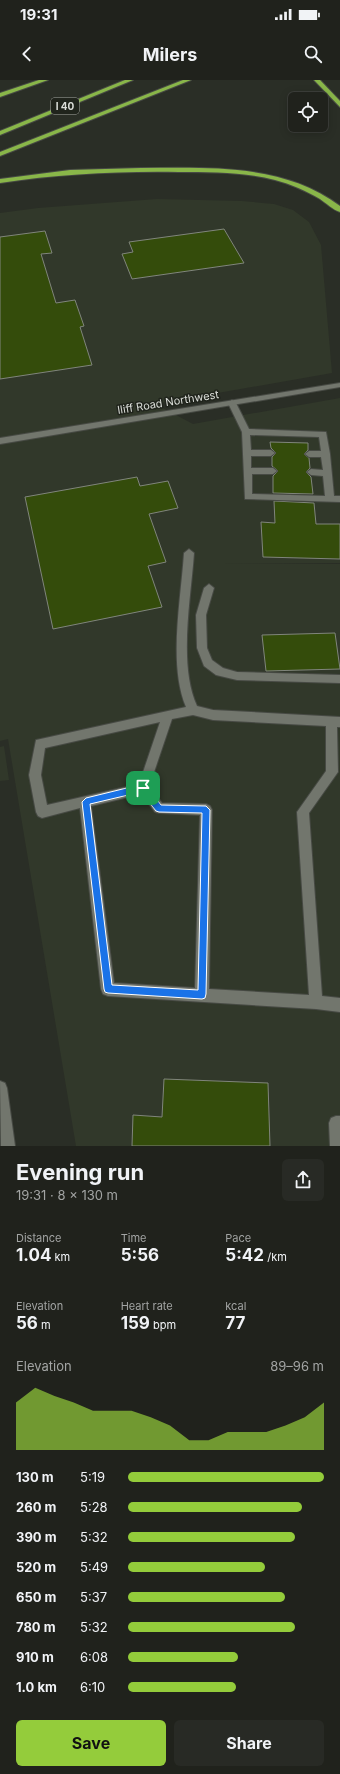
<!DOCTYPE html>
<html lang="en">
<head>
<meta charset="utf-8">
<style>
	:root { --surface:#20221c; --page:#282a25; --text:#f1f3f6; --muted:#a2a4a3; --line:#3d3f3b; --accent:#94cc3b }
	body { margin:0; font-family:Inter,sans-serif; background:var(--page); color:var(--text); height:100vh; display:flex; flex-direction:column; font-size:15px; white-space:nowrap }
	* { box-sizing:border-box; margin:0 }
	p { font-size:13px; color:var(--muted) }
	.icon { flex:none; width:22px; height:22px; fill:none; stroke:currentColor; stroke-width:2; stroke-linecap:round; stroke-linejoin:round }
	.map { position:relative; height:1066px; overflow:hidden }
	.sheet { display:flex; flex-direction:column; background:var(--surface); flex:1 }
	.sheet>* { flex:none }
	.buttons { position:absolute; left:288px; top:12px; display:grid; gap:8px }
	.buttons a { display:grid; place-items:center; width:40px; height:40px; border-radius:6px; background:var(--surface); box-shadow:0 2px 10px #0003,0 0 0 1px var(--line); font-size:20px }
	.pin { position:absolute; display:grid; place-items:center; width:34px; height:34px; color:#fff; margin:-17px; border-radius:8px; box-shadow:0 2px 6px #0006 }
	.round { display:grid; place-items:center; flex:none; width:42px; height:42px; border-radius:6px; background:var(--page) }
	.headline { display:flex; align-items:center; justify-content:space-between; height:68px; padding:0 16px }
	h1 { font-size:22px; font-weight:700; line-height:30px }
	.metrics { display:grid; grid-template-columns:repeat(3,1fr); gap:6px; height:68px; padding:4px 16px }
	.metrics div { display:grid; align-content:center }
	.metrics b { font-size:17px; font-weight:700 }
	.metrics small { font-size:11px; font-weight:400 }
	.metrics p { font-size:11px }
	.chart { height:112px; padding:8px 16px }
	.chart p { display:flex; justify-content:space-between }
	.chart svg { width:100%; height:72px; margin-top:4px; fill:var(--accent); opacity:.7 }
	.cta { display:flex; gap:8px; margin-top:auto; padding:8px 16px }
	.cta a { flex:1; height:46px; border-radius:6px; background:var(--accent); color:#111; font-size:16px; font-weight:700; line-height:46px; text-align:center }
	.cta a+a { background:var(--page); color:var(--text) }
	ul { padding:0 16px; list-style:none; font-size:13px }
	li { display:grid; grid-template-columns:64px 48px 1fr; align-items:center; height:30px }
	li i { height:10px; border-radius:5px; background:var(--accent) }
	.status { display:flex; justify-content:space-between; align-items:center; height:28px; padding:0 20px; background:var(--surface); direction:ltr }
	.status svg { height:11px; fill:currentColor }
	header { display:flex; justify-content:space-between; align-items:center; height:52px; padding:0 16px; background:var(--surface); font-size:18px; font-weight:700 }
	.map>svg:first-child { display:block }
</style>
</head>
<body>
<div class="status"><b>19:31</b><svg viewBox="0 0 49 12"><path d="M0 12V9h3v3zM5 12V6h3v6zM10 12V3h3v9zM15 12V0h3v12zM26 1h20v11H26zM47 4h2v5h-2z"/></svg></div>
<header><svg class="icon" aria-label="back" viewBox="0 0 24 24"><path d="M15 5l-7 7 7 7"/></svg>Milers<svg class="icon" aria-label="search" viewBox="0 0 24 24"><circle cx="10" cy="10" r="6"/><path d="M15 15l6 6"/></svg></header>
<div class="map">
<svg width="340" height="1066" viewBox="0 0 340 1066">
	<rect width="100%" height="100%" fill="#2a2e26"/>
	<path fill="#31382a" d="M157 119 242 121 274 124 293 130 309 142 321 165 332 293 155 324 193 344 340 318V483L220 484H340V1066H76L8 659 0 661V133L38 128Z
		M4 666 9 700 0 701V667Z"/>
	<path fill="#344c0b" stroke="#80857c" d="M224 149 244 183 132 199 122 174 133 172 129 162Z
		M45 151 52 173 41 174 56 223 75 220 84 246 80 247 92 285 0 299V157Z
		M270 362 308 363V370L304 374 309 378 310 388 306 392 311 397 313 414 273 413V396L278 391 272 386V377L276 373 271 368Z
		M137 397 140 406 168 401 178 428 149 434 166 482 148 486 162 527 53 549 25 417Z
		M274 421 314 423 316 444H340V479L263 477 261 442 275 443Z
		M335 553 340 589 266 591 262 555Z
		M164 999 268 1003 270 1066H132L133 1035 162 1037Z"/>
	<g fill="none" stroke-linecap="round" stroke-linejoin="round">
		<defs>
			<path id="service" d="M232 320 236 323 249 349 326 352 330 374 334 416H340V422L245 419 242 352 228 323ZM250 355 319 357 321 371H309L305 374 309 377H321L323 390 311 389 307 392 311 395 323 396 325 416 252 414V394H273L277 391 273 388H251V376H271L275 373 271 370H251Z
				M189 469 194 473C191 518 178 585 197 626L213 630 340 637V647H337L338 692 309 733 322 916 340 918V932L316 929 108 916 103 914 101 909 80 728 42 738 38 736 36 732 29 695 36 660 186 627C168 585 181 519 184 473ZM193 635 213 640 326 646V691L297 732 309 915 209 909 212 730 210 726 206 724 162 723 149 707 172 639ZM160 642 139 704 47 725 41 695 45 668ZM141 714 155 732 159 733 200 735 195 908 114 903 91 726Z
				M209 504 214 508 206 535 207 568 212 580 223 588 237 592 340 595V603L237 600 216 595 204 586 197 568 196 535 204 508Z
				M0 1001 5 1003 7 1008 15 1066H1Z
				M336 1036H340V1066H330L329 1043 331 1038Z"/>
			<path id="tertiary" d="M340 303V307L0 364V358Z"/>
			<path id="motorway" d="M39 0H48L0 17V13Z
				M125 0H133L0 55V51Z
				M183 0H191L0 76V72Z
				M314 0H320L340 21V27Z
				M141 88C209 88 283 83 340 126V132C333 130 326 123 320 119 306 111 291 104 275 100 244 92 211 92 179 92 119 91 59 94 0 103V99L70 90Z"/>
		</defs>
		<use href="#service" stroke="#474a44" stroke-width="2"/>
		<use href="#tertiary" stroke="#474a44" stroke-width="2"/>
		<use href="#motorway" stroke="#474a44" stroke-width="2"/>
		<use href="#service" fill="#72766d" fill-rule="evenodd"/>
		<use href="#tertiary" fill="#72766d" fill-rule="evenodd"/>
		<use href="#motorway" fill="#89b649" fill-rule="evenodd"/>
	</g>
	<path fill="#1a73e8" stroke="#fff" fill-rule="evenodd" d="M143 704 146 705 161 725 206 726 210 730 206 914 205 918 202 919 108 913 105 912 104 909 82 722 86 718ZM141 712 156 731 159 732 202 733 198 910 112 905 90 724Z"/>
	<g text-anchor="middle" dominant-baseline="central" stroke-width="3" stroke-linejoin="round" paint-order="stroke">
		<rect fill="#20241c" stroke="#a3a6a0" stroke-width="1" x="51" y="18" width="28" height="16" rx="3"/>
		<g font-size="10" font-weight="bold" fill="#dbded9">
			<text x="65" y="26">I 40</text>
		</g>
		<g font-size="11" fill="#dbded9" stroke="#20241c">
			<text transform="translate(168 322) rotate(-9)">Iliff Road Northwest</text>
		</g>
	</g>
</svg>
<div class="buttons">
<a><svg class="icon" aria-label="locate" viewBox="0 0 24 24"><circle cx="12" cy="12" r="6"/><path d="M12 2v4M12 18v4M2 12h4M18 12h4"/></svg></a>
</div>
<div class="pin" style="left:143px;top:708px;background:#1e9e55"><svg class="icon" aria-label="arrive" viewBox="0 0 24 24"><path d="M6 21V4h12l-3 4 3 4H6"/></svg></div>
</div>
<section class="sheet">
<div class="headline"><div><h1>Evening run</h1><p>19:31 · 8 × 130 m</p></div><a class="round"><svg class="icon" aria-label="share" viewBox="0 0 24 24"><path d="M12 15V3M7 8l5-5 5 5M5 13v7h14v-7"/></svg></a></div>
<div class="metrics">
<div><p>Distance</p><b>1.04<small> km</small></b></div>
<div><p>Time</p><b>5:56</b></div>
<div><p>Pace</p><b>5:42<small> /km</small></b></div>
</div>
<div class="metrics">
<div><p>Elevation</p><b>56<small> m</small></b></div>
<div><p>Heart rate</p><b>159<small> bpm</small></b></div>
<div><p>kcal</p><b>77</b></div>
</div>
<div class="chart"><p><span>Elevation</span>89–96 m</p>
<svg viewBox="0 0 160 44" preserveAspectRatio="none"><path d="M0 44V15L10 6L20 11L30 15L40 20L50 20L60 20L70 24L80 29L90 38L100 38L110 33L120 33L130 33L140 29L150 24L160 15V44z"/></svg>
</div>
<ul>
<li><b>130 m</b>5:19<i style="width:100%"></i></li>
<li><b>260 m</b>5:28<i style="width:89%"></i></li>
<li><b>390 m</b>5:32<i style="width:85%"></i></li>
<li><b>520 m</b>5:49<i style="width:70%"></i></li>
<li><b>650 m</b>5:37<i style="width:80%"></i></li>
<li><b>780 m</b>5:32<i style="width:85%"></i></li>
<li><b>910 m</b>6:08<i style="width:56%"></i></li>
<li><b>1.0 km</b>6:10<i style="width:55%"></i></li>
</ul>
<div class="cta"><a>Save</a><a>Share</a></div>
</section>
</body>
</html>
